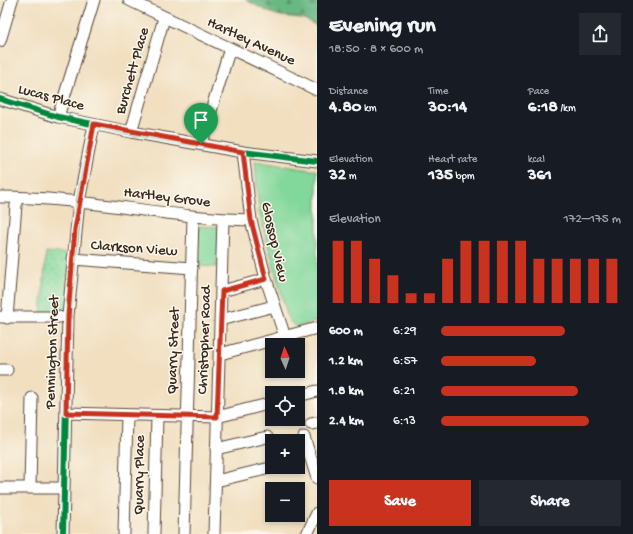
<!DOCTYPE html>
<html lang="en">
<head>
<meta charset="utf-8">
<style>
	:root { --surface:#171b24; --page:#242831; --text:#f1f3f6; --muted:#9ea1a6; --accent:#c8321e }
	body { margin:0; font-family:"Gochi Hand",sans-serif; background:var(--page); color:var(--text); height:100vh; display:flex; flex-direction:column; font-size:15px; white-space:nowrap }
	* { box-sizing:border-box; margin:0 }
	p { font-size:13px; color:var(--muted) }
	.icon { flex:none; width:22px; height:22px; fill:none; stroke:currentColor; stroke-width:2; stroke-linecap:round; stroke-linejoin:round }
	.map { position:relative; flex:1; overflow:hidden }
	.side { display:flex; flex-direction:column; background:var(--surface); width:316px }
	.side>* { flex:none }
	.needle { width:26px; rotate:357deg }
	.fabs { position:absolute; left:265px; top:338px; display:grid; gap:8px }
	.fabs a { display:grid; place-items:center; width:40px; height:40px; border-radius:0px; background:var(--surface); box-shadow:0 2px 6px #0003; font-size:20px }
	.pin { position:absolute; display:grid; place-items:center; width:34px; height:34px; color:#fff; margin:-41px -17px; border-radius:50% 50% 50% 0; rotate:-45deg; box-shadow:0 0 4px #0007 }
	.pin .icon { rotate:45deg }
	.round { display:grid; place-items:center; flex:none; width:42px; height:42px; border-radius:0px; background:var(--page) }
	.summary { display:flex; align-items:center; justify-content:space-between; height:68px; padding:0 12px }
	h1 { font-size:22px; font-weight:800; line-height:30px }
	.figures { display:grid; grid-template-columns:repeat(3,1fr); gap:6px; height:68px; padding:4px 12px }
	.figures div { display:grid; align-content:center }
	.figures b { font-size:17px; font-weight:800 }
	.figures small { font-size:11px; font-weight:400 }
	.figures p { font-size:11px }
	.chart { height:112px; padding:8px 12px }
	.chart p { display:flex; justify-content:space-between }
	.chart svg { width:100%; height:72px; margin-top:4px; stroke:var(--accent); stroke-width:6 }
	.cta { display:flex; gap:8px; margin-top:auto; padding:8px 12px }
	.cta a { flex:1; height:46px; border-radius:0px; background:var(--accent); color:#fff; font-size:16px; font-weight:800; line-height:46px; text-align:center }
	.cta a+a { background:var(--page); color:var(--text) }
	ul { padding:0 12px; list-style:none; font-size:13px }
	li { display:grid; grid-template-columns:64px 48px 1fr; align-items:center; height:30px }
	li i { height:10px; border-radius:5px; background:var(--accent) }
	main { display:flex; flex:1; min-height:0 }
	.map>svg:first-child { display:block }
</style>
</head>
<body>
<main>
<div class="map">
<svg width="317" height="534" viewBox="0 0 317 534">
	<defs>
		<pattern id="forest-firs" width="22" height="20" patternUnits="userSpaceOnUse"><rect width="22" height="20" fill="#69b882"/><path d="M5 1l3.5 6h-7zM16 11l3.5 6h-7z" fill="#58966a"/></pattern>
		<pattern id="garden-dots" width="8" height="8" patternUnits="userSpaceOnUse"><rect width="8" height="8" fill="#82d79a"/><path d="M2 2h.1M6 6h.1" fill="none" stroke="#71b984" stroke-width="1.8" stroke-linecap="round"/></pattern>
	</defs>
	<rect width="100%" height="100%" fill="#fbf7ec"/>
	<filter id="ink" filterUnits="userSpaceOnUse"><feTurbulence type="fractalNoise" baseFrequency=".025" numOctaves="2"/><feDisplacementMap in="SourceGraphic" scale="8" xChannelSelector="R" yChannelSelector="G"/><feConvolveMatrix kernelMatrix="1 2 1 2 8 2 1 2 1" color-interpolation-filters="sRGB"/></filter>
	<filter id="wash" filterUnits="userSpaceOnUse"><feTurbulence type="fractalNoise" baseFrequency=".012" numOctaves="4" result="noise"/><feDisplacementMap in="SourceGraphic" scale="16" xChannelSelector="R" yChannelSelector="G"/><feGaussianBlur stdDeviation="0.9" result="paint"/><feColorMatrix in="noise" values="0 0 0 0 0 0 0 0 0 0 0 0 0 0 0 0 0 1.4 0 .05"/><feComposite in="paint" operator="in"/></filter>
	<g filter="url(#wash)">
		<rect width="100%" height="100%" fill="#f1dfc0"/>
		<path fill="#82d79a" stroke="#5e805c" d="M255 161 310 170H317V321L295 327 288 319 259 212Z
			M199 226 219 227 217 267 197 266Z"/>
		<path fill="url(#forest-firs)" stroke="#527150" d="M246 0H317V27C305 16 296 18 281 16 270 14 256 5 246 0Z"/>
		<path fill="url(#garden-dots)" stroke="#5e805c" d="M46 252 74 254 68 316 41 318Z"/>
	</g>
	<g filter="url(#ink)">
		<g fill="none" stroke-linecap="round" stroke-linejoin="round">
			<defs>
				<path id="minor" d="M129 0 317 90
					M0 41 12 0
					M0 99 58 117 131 132 243 152 317 161
					M58 117 94 0
					M131 132 164 18
					M201 144 230 48
					M243 152 251 220 266 279 285 337
					M0 197C84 197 167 218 251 220
					M73 259 192 268
					M222 291 266 279
					M1 317H59
					M7 318 16 205
					M220 320 274 306
					M220 354 317 328
					M0 370H7
					M298 396 317 391
					M66 413 217 417 272 403
					M311 424 317 423
					M304 437 317 478
					M216 449 267 437
					M216 481 270 468
					M0 488H64
					M30 488 32 398
					M63 534 68 316 79 201 94 125
					M124 534 127 415
					M154 534 157 416
					M184 534 193 217
					M214 534 223 219
					M307 534 317 513"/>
			</defs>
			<use href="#minor" stroke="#564536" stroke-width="13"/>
			<use href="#minor" stroke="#fff" stroke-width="11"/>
			<defs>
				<path id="cycleway" d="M0 99 58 117 131 132 243 152 317 161
					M63 534 68 316 79 201 94 125"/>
			</defs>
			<use href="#cycleway" stroke="#fbf7ec" stroke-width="8"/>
			<use href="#cycleway" stroke="#00873e" stroke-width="6"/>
		</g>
	</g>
	<g fill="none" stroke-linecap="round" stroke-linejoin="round" filter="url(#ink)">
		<defs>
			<path id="route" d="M94 124 243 152 251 220 266 279 222 291 217 417 66 413 68 316 75 229Z"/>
		</defs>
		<use href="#route" stroke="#fff" stroke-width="8"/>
		<use href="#route" stroke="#c8321e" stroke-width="5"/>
	</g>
	<g text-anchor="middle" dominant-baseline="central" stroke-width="3" stroke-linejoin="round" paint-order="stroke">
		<g font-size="15" fill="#3b2a1e" stroke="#fbf7ec">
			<text transform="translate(251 42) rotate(25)">Hartley Avenue</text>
			<text transform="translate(133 71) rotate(-74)">Burchett Place</text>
			<text transform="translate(51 98) rotate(15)">Lucas Place</text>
			<text transform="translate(167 198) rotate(7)">Hartley Grove</text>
			<text transform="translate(274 242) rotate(77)">Glossop View</text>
			<text transform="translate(134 249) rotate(4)">Clarkson View</text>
			<text transform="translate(205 340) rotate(-88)">Christopher Road</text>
			<text transform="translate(174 351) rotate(-88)">Quarry Street</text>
			<text transform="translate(53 352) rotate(-88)">Pennington Street</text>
			<text transform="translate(140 475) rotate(-89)">Quarry Place</text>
		</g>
	</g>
</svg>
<div class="fabs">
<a><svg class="needle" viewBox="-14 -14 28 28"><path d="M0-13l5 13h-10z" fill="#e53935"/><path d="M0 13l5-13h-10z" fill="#9ea1a6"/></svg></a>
<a><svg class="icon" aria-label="locate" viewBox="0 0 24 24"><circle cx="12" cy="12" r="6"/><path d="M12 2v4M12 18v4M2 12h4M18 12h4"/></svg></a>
<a>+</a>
<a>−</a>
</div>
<div class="pin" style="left:201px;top:144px;background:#1e9e55"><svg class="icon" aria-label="arrive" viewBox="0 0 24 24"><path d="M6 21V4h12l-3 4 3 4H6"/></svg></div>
</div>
<section class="side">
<div class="summary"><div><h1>Evening run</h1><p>18:50 · 8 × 600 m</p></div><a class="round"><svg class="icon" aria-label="share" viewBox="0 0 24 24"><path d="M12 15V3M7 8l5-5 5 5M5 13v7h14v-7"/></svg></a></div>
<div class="figures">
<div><p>Distance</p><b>4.80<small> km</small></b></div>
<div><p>Time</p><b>30:14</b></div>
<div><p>Pace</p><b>6:18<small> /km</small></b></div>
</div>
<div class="figures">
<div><p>Elevation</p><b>32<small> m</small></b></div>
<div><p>Heart rate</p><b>135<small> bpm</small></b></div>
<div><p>kcal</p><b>361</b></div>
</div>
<div class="chart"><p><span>Elevation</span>172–175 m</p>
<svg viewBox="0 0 160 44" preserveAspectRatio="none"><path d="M5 44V6M15 44V6M25 44V17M35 44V27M45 44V38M55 44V38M65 44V17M75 44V6M85 44V6M95 44V6M105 44V6M115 44V17M125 44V17M135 44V17M145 44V17M155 44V17"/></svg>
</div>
<ul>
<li><b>600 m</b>6:29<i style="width:69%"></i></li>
<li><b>1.2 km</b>6:57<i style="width:53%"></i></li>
<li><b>1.8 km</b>6:21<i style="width:76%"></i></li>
<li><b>2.4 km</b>6:13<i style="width:82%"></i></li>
</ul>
<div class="cta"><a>Save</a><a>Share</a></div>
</section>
</main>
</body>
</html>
